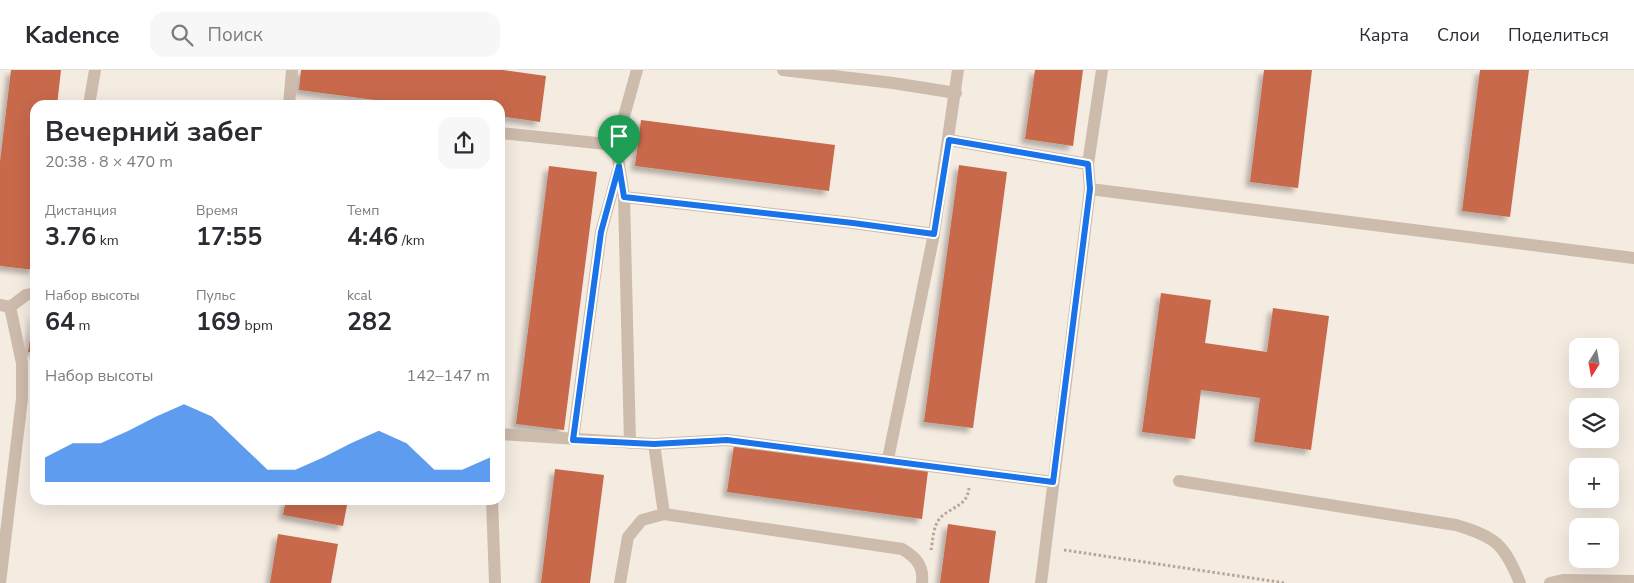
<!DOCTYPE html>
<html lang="ru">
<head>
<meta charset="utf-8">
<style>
	:root { --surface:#fff; --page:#f7f7f7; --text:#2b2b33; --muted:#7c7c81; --line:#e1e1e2; --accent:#1a73e8 }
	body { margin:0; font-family:"Nunito Sans",sans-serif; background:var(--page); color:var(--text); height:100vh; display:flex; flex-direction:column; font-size:19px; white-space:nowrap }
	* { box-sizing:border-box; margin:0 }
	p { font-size:16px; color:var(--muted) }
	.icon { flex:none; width:28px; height:28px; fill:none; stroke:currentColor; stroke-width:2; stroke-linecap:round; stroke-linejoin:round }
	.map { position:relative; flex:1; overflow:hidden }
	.sheet { position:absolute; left:30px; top:30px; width:475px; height:405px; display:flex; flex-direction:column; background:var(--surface); border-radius:15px; box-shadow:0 5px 20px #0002 }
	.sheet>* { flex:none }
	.needle { width:32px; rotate:191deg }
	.tools { position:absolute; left:1569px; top:268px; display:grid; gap:10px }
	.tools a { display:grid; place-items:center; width:50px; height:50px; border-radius:10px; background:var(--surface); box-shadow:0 5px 20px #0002; font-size:25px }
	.pin { position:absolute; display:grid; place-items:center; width:42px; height:42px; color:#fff; margin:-51px -21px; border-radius:50% 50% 50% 0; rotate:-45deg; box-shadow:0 0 5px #0007 }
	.pin .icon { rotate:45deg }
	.round { display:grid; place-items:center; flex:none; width:52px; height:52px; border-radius:15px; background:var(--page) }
	.summary { display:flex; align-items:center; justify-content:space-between; height:85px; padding:0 15px }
	h1 { font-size:28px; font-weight:700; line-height:38px }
	.stats { display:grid; grid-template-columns:repeat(3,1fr); gap:8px; height:85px; padding:5px 15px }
	.stats div { display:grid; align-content:center }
	.stats b { font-size:25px; font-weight:700 }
	.stats small { font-size:14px; font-weight:400 }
	.stats p { font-size:14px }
	.chart { height:140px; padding:10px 15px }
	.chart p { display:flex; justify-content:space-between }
	.chart svg { width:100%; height:90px; margin-top:5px; fill:var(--accent); opacity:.7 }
	header { display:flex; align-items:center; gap:30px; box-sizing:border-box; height:70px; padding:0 25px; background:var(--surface); border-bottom:1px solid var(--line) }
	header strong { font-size:24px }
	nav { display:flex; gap:28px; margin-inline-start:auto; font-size:18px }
	.search { width:350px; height:45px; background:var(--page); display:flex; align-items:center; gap:12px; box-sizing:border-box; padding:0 18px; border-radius:15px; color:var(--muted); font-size:19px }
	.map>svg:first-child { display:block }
</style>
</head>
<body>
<header>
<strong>Kadence</strong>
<div class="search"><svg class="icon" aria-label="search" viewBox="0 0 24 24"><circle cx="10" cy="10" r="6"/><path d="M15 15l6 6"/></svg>Поиск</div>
<nav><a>Карта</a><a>Слои</a><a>Поделиться</a></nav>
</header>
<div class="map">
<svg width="1634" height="513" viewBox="0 0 1634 513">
	<defs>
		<filter id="shadow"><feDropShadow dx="-4.5" dy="4.5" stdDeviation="2.5" flood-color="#0004"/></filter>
	</defs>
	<rect width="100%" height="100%" fill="#f4ebe1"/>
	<path fill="#c8694b" filter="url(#shadow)" d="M11 0H61L57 35H35V200L0 196V92Z
		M301 0H503L546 6 540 52 500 46V35H413L299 20Z
		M1035 0H1083L1073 76 1025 69Z
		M1264 0H1312L1298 118 1250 112Z
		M1480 0H1529L1510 147 1462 141Z
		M641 50 835 75 829 121 635 96Z
		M959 95 1007 102 973 358 924 352Z
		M549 96 597 102 564 360 516 354Z
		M1161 223 1211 230 1205 273 1267 282 1273 238 1329 246 1311 380 1254 372 1260 328 1201 320 1195 369 1142 362Z
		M34 243H35V283L28 282Z
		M734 375 928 401 922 449 727 422Z
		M555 399 604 405 590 513H541Z
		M286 430H348L343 456 283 445Z
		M948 454 996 461 989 513H940Z
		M278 464 338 474 331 513H270Z"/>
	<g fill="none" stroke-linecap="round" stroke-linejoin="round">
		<path stroke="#b9a596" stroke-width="3" stroke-dasharray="2.5 2.5" stroke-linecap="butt" d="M931 480C933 470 933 455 941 447 953 436 967 436 969 418
			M1064 480 1285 513"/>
		<path stroke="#cdbbac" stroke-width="12" d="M783 0 893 13 956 23
			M89 35 95 0
			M289 35 292 0
			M500 63 616 75
			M949 70 1088 94
			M1090 119 1634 188
			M624 127 853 153 934 164 888 389
			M934 164 958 0
			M0 235 10 237 22 293V329L0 513
			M10 237 26 225 35 223
			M500 364 654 374 727 370 1053 412
			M573 369 601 162 618 101
			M630 373 624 127 616 75 637 0
			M654 374 664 444
			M1179 411 1456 455C1496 467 1504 474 1520 513
			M492 430 495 513
			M620 513 628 467 642 450 664 444 902 479C916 487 924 496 922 513
			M1041 513 1090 119 1088 94 1102 0
			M1550 513 1563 510 1634 511"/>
	</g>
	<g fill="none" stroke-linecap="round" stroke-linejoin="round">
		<defs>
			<path id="route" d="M949 70 1088 94 1090 119 1053 412 727 370 654 374 573 370 601 162 619 96 624 127 853 153 934 164Z"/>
		</defs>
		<use href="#route" stroke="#fff" stroke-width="10"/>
		<use href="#route" stroke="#1a73e8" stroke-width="6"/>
	</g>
</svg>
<div class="tools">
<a><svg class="needle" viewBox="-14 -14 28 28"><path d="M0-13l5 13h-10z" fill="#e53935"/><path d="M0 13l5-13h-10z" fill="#7c7c81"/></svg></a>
<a><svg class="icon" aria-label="layers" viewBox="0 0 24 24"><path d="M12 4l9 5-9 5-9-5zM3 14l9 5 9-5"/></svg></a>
<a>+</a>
<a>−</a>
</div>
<div class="pin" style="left:619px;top:96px;background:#1e9e55"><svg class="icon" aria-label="arrive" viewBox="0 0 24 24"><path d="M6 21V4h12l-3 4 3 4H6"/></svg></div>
<section class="sheet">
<div class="summary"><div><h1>Вечерний забег</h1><p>20:38 · 8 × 470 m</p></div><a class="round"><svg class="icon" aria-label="share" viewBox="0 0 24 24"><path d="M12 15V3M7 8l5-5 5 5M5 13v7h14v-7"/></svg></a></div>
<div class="stats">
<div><p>Дистанция</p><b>3.76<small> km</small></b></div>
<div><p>Время</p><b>17:55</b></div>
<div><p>Темп</p><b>4:46<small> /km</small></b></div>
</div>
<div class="stats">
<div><p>Набор высоты</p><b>64<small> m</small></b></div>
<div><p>Пульс</p><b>169<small> bpm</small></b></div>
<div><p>kcal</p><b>282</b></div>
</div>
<div class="chart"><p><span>Набор высоты</span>142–147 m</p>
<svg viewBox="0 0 160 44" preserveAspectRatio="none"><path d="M0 44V32L10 25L20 25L30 19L40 12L50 6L60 12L70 25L80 38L90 38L100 32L110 25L120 19L130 25L140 38L150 38L160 32V44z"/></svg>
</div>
</section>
</div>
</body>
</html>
